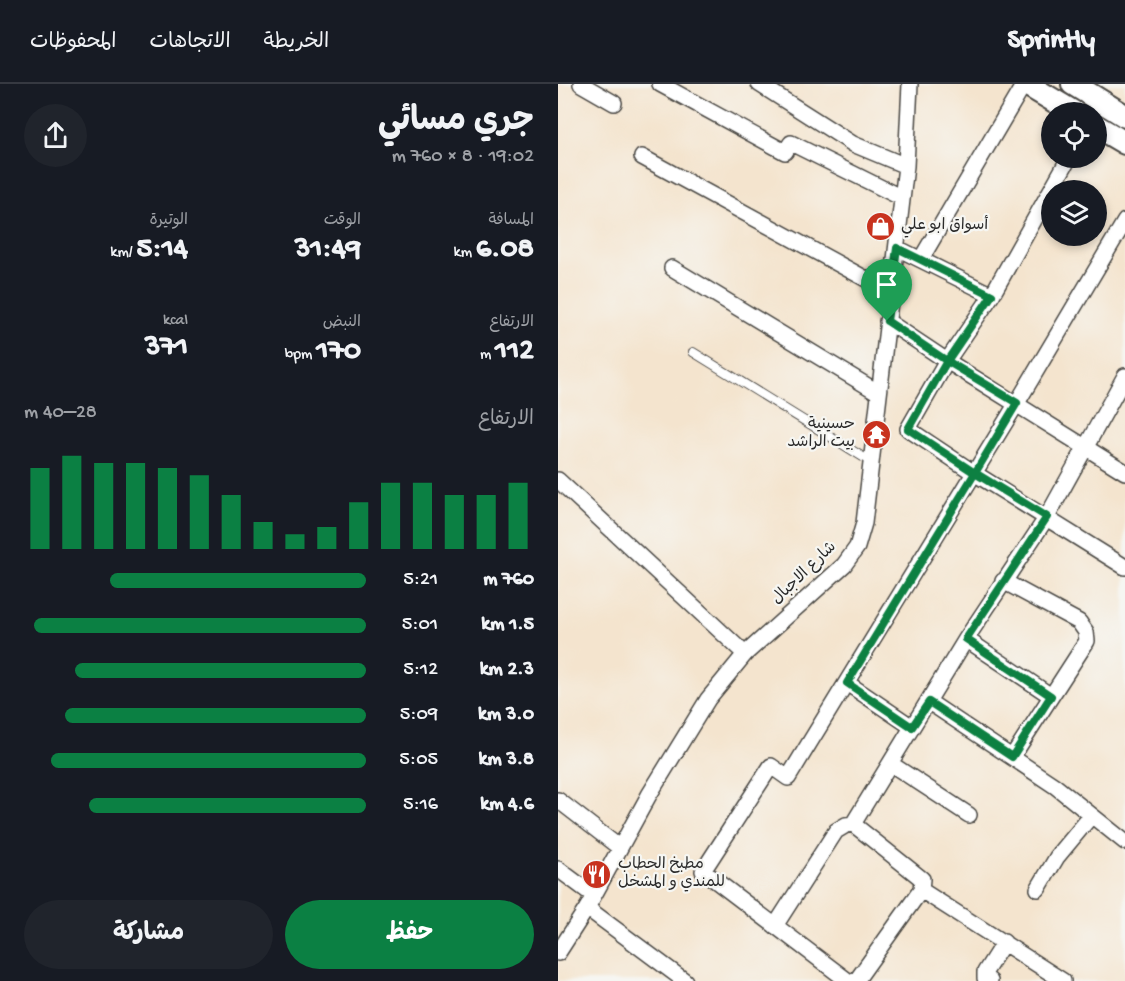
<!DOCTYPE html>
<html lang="ar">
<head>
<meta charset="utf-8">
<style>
	:root { --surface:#171b24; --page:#20242c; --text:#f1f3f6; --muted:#9ea1a6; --line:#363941; --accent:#0b8043 }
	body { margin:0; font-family:"Gochi Hand","Playpen Sans Arabic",sans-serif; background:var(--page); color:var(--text); direction:rtl; height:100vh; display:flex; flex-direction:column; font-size:22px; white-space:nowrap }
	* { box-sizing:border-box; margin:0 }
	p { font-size:20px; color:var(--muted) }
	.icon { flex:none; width:33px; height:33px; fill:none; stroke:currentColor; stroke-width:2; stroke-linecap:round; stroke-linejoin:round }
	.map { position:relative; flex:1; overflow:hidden; direction:ltr }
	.details { display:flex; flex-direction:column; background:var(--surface); width:558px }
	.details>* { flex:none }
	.buttons { position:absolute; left:483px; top:18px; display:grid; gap:12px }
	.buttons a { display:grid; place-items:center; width:66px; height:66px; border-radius:50%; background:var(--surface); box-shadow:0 3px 9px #0003; font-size:30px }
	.pin { position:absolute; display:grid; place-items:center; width:51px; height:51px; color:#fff; margin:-62px -26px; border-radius:50% 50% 50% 0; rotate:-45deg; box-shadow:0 0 6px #0007 }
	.pin .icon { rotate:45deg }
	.round { display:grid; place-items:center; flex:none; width:63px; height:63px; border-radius:32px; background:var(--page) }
	.head { display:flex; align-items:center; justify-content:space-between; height:102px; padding:0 24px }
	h1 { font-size:33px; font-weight:700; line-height:45px }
	.stats { display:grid; grid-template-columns:repeat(3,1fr); gap:9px; height:102px; padding:6px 24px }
	.stats div { display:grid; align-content:center }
	.stats b { font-size:30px; font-weight:700 }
	.stats small { font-size:16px; font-weight:400 }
	.stats p { font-size:16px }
	.chart { height:168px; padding:12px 24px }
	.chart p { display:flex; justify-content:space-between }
	.chart svg { width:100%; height:108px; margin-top:6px; stroke:var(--accent); stroke-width:6 }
	.primary-button { display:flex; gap:12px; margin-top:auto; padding:12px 24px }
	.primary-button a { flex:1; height:69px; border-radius:36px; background:var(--accent); color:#fff; font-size:24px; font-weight:700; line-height:69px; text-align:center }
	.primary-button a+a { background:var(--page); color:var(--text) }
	ul { padding:0 24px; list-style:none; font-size:20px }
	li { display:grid; grid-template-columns:96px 72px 1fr; align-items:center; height:45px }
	li i { height:15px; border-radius:8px; background:var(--accent) }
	header { display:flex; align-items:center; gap:36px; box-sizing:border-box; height:84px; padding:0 30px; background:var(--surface); border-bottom:2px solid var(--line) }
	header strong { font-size:28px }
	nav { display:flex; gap:33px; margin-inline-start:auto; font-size:21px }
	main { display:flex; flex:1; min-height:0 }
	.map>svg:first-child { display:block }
</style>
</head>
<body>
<header>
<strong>Sprintly</strong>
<nav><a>الخريطة</a><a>الاتجاهات</a><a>المحفوظات</a></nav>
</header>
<main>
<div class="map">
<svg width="567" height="897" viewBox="0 0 567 897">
	<rect width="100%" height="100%" fill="#f6f6f2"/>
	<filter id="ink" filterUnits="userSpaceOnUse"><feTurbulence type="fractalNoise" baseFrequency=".0167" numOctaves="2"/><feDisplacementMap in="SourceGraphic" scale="12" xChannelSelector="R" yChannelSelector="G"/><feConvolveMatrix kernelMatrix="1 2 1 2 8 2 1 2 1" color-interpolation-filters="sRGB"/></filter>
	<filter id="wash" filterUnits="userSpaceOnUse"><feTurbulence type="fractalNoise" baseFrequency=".008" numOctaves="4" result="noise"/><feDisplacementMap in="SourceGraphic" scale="24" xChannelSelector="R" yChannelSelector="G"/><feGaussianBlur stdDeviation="1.35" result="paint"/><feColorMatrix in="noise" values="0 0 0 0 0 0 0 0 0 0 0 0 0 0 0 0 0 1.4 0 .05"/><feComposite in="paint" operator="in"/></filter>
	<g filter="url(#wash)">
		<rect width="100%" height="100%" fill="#f4e4ce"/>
	</g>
	<g filter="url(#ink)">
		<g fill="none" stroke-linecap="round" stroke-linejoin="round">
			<defs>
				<path id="lane" d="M135 268 313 378"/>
				<path id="street" d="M23 0 56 19
					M102 0 227 68 233 59 344 114
					M201 0 295 60 348 82
					M84 73 332 208
					M511 74 434 211 389 277 350 345 416 389 567 483
					M339 164 434 211
					M363 175 466 0
					M114 184 321 309
					M329 237 389 277 567 388
					M0 396 187 570
					M445 497 521 538 528 548 529 557 454 673
					M408 555 493 612
					M289 599 354 643
					M371 618 497 702 567 758
					M333 680 411 731
					M0 716 62 764
					M295 740 364 795 363 806 298 897
					M0 785 35 811
					M480 805 499 773 533 732
					M363 806 505 897
					M29 824 127 897
					M217 842 278 747 288 741 295 740 408 555 489 433 567 292
					M0 869 29 824 91 711 150 615 187 570 286 481 299 463 306 439 348 82 352 0
					M290 897 145 787 213 682 230 694 459 319 567 137
					M432 897 427 894V888L446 858"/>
				<path id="secondary" d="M468 0 515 28
					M515 0 567 32
					M538 42 567 59"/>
			</defs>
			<use href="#lane" stroke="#494743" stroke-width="10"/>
			<use href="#street" stroke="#494743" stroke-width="18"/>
			<use href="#secondary" stroke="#494743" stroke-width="26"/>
			<use href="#lane" stroke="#fff" stroke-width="8"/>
			<use href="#street" stroke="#fff" stroke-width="15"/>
			<use href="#secondary" stroke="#fff" stroke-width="22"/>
		</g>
	</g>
	<g fill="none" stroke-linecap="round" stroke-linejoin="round" filter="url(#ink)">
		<defs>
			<path id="route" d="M329 237 389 277 350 345 417 389 289 599 354 643 371 618 454 673 493 612 408 555 489 433 417 389 459 319 389 277 434 211 339 164 329 237"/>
		</defs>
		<use href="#route" stroke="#fff" stroke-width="12"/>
		<use href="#route" stroke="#0b8043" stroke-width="8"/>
	</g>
	<defs>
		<symbol id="shop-disc" viewBox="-11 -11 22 22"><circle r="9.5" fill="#c8321e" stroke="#f6f6f2"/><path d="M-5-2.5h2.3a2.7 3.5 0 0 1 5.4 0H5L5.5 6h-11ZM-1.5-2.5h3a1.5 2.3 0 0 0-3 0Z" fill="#fff"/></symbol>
		<symbol id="temple-disc" viewBox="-11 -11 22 22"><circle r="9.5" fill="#c8321e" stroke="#f6f6f2"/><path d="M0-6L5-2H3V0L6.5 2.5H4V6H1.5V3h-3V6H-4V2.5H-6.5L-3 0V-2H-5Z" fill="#fff"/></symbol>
		<symbol id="restaurant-disc" viewBox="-11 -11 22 22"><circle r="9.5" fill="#c8321e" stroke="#f6f6f2"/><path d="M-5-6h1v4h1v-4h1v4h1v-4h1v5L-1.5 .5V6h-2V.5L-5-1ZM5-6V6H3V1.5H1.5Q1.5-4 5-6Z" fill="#fff"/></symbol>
	</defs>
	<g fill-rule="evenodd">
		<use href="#shop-disc" x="306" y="126" width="33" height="33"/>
		<use href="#temple-disc" x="302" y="334" width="33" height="33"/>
		<use href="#restaurant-disc" x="22" y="774" width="33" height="33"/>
	</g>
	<g text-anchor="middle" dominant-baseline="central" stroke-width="4.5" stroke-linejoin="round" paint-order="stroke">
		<g font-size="16" fill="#2b2b2b" stroke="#f6f6f2" text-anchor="start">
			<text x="343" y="142">أسواق ابو علي</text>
			<text x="297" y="341" text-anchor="end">حسينية<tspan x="297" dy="18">بيت الراشد</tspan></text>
			<text x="60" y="781">مطبخ الحطاب<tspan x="60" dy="18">للمندي و المشخل</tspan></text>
		</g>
		<g font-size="16" fill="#2b2b2b" stroke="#f6f6f2">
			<text transform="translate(247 490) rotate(-44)">شارع الاجبال</text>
		</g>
	</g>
</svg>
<div class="buttons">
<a><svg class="icon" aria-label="locate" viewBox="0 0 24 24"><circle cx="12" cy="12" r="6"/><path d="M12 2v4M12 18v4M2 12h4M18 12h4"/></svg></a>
<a><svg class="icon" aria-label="layers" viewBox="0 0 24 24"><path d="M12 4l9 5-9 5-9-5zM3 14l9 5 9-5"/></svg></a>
</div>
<div class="pin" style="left:329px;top:237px;background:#1e9e55"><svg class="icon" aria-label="arrive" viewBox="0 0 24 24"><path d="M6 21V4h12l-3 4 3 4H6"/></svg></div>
</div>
<section class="details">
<div class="head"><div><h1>جري مسائي</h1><p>19:02 · 8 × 760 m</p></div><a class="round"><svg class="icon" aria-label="share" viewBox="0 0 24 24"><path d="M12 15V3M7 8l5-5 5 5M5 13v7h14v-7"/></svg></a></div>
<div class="stats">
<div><p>المسافة</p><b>6.08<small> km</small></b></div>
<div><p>الوقت</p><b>31:49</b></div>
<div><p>الوتيرة</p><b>5:14<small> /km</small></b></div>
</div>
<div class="stats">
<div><p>الارتفاع</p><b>112<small> m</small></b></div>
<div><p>النبض</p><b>170<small> bpm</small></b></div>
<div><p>kcal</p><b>371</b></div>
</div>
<div class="chart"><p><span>الارتفاع</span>28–40 m</p>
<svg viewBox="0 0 160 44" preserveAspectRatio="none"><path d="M5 44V11M15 44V6M25 44V9M35 44V9M45 44V11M55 44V14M65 44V22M75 44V33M85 44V38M95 44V35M105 44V25M115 44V17M125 44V17M135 44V22M145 44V22M155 44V17"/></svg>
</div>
<ul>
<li><b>760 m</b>5:21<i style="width:75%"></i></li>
<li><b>1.5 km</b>5:01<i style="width:97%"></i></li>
<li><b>2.3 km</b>5:12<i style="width:85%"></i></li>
<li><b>3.0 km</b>5:09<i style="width:88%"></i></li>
<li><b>3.8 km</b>5:05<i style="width:92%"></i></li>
<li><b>4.6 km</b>5:16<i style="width:81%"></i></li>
</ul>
<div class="primary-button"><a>حفظ</a><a>مشاركة</a></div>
</section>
</main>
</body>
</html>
